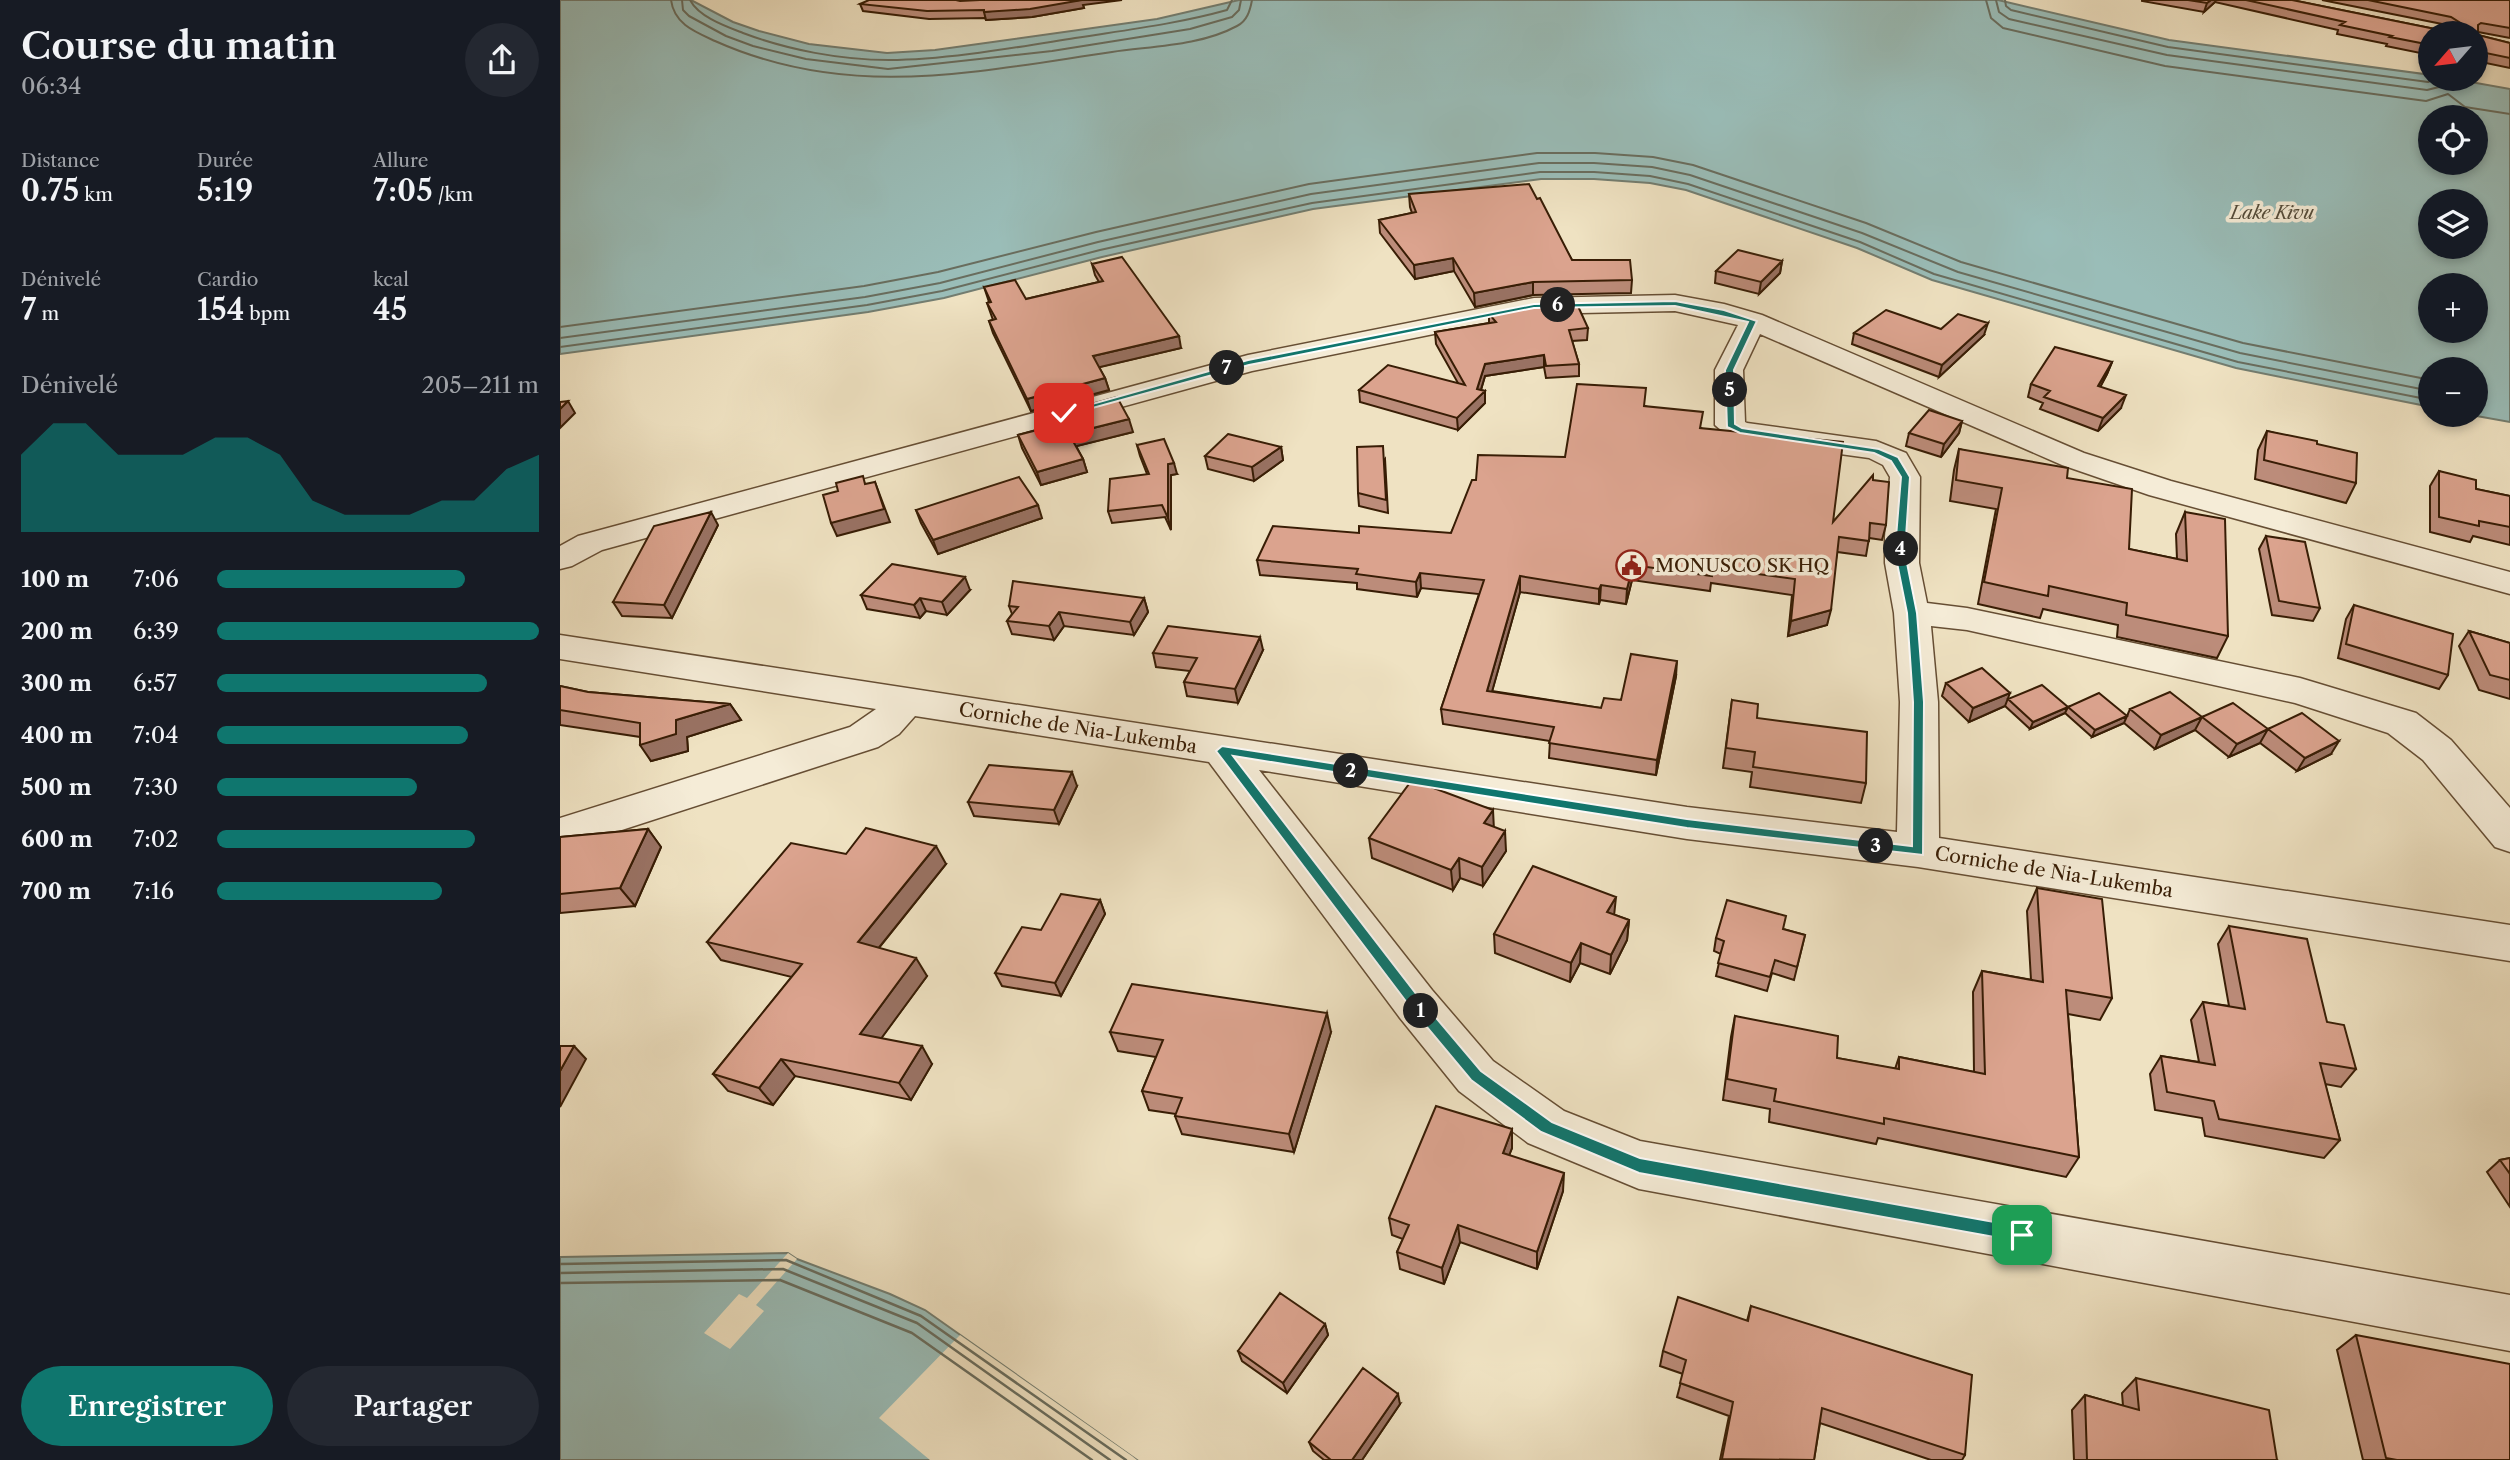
<!DOCTYPE html>
<html lang="fr">
<head>
<meta charset="utf-8">
<style>
	:root { --surface:#171b24; --page:#242831; --text:#f1f3f6; --muted:#9ea1a6; --accent:#0f766e }
	body { margin:0; font-family:"Libre Caslon Text",serif; background:var(--page); color:var(--text); height:100vh; display:flex; flex-direction:column; font-size:26px; white-space:nowrap }
	* { box-sizing:border-box; margin:0 }
	p { font-size:23px; color:var(--muted) }
	.icon { flex:none; width:38px; height:38px; fill:none; stroke:currentColor; stroke-width:2; stroke-linecap:round; stroke-linejoin:round }
	.map { position:relative; flex:1; overflow:hidden }
	.sheet { display:flex; flex-direction:column; background:var(--surface); width:560px }
	.sheet>* { flex:none }
	.needle { width:46px; rotate:242deg }
	.tools { position:absolute; left:1858px; top:21px; display:grid; gap:14px }
	.tools a { display:grid; place-items:center; width:70px; height:70px; border-radius:50%; background:var(--surface); box-shadow:0 4px 10px #0003; font-size:35px }
	.pin { position:absolute; display:grid; place-items:center; width:60px; height:60px; color:#fff; margin:-30px; border-radius:14px; box-shadow:0 4px 10px #0006 }
	.km { position:absolute; width:35px; height:35px; margin:-18px; border-radius:50%; background:#222; color:#fff; font-size:19px; line-height:35px; text-align:center }
	.round { display:grid; place-items:center; flex:none; width:74px; height:74px; border-radius:37px; background:var(--page) }
	.summary { display:flex; align-items:center; justify-content:space-between; height:119px; padding:0 21px }
	h1 { font-size:38px; font-weight:600; line-height:52px }
	.metrics { display:grid; grid-template-columns:repeat(3,1fr); gap:10px; height:119px; padding:7px 21px }
	.metrics div { display:grid; align-content:center }
	.metrics b { font-size:30px; font-weight:600 }
	.metrics small { font-size:19px; font-weight:400 }
	.metrics p { font-size:19px }
	.chart { height:196px; padding:14px 21px }
	.chart p { display:flex; justify-content:space-between }
	.chart svg { width:100%; height:126px; margin-top:7px; fill:var(--accent); opacity:.7 }
	.action { display:flex; gap:14px; margin-top:auto; padding:14px 21px }
	.action a { flex:1; height:80px; border-radius:42px; background:var(--accent); color:#fff; font-size:28px; font-weight:600; line-height:80px; text-align:center }
	.action a+a { background:var(--page); color:var(--text) }
	ul { padding:0 21px; list-style:none; font-size:23px }
	li { display:grid; grid-template-columns:112px 84px 1fr; align-items:center; height:52px }
	li i { height:18px; border-radius:9px; background:var(--accent) }
	main { display:flex; flex:1; min-height:0 }
	.map>svg:first-child { display:block }
</style>
</head>
<body>
<main>
<section class="sheet">
<div class="summary"><div><h1>Course du matin</h1><p>06:34</p></div><a class="round"><svg class="icon" aria-label="share" viewBox="0 0 24 24"><path d="M12 15V3M7 8l5-5 5 5M5 13v7h14v-7"/></svg></a></div>
<div class="metrics">
<div><p>Distance</p><b>0.75<small> km</small></b></div>
<div><p>Durée</p><b>5:19</b></div>
<div><p>Allure</p><b>7:05<small> /km</small></b></div>
</div>
<div class="metrics">
<div><p>Dénivelé</p><b>7<small> m</small></b></div>
<div><p>Cardio</p><b>154<small> bpm</small></b></div>
<div><p>kcal</p><b>45</b></div>
</div>
<div class="chart"><p><span>Dénivelé</span>205–211 m</p>
<svg viewBox="0 0 160 44" preserveAspectRatio="none"><path d="M0 44V17L10 6L20 6L30 17L40 17L50 17L60 11L70 11L80 17L90 33L100 38L110 38L120 38L130 33L140 33L150 22L160 17V44z"/></svg>
</div>
<ul>
<li><b>100 m</b>7:06<i style="width:77%"></i></li>
<li><b>200 m</b>6:39<i style="width:100%"></i></li>
<li><b>300 m</b>6:57<i style="width:84%"></i></li>
<li><b>400 m</b>7:04<i style="width:78%"></i></li>
<li><b>500 m</b>7:30<i style="width:62%"></i></li>
<li><b>600 m</b>7:02<i style="width:80%"></i></li>
<li><b>700 m</b>7:16<i style="width:70%"></i></li>
</ul>
<div class="action"><a>Enregistrer</a><a>Partager</a></div>
</section>
<div class="map">
<svg width="1950" height="1460" viewBox="0 0 1950 1460">
	<rect width="100%" height="100%" fill="#efe2c2"/>
	<filter id="stains"><feTurbulence type="fractalNoise" baseFrequency=".00286" numOctaves="4"/><feColorMatrix values="0 0 0 0 .2 0 0 0 0 .09 0 0 0 0 .02 0 0 0 .5 -.17"/></filter>
	<radialGradient id="worn" r=".72"><stop offset=".6" stop-color="#630" stop-opacity="0"/><stop offset="1" stop-color="#630" stop-opacity=".3"/></radialGradient>
	<path fill="#9abdb8" stroke="#737d70" stroke-width="2" fill-rule="evenodd" d="M0 0H131L173 22 199 31 249 44 327 53 375 50 597 19 679 0H1438L1609 40 1871 75V79H1894L1950 89V422L1911 415H1916V369H1871V407L1676 368 1372 280 1297 248 1126 190 1090 183 1034 179H981L753 209 542 257 384 298 308 312 0 354ZM1871 117H1916V163H1871ZM1871 201H1916V247H1871ZM1871 285H1916V331H1871Z
		M228 1253 237 1259 330 1294 365 1310 577 1460H0V1257Z"/>
	<path fill="#efe2c2" d="M228 1253 237 1259 196 1305 204 1311 170 1349 144 1333 179 1294 187 1298Z
		M400 1335 572 1456 577 1460H370L319 1418Z"/>
	<g fill="none" stroke-linecap="round" stroke-linejoin="round">
		<path stroke="#696d5e" stroke-width="2" d="M111 0C114 24 135 32 155 41 289 101 414 72 552 52 593 46 640 46 677 26 687 21 690 11 692 0
			M122 0 123 10 129 16 166 36 193 46 246 59 328 69 492 51 630 29 672 17 679 10 681 0
			M130 0C139 17 165 26 183 33 228 50 281 60 329 60 386 60 458 47 515 38 566 30 617 24 667 10L672 0
			M1426 0 1431 18 1443 28 1605 66 1866 101 1888 94 1905 107 1950 114
			M1436 0 1439 12 1449 19 1607 55 1867 90 1879 87 1885 79
			M1445 0 1446 6 1451 10 1608 47 1868 82 1875 79
			M0 327 304 286 378 272 536 232 749 184 977 153H1035L1093 157 1133 165 1306 223 1401 262 1683 343 1871 380
			M0 338 305 297 380 283 538 242 751 194 979 163H1034L1092 167 1130 175 1302 233 1398 272 1680 353 1871 391
			M0 347 307 305 382 291 540 250 752 203 980 172H1034L1090 176 1128 184 1300 242 1374 274 1678 362 1871 400"/>
		<path stroke="#696d5e" stroke-width="2.5" d="M0 1264 226 1260 361 1316 566 1460
			M0 1273 223 1269 357 1323 550 1460
			M0 1283 220 1280 352 1333 532 1460"/>
		<defs>
			<path id="minor" d="M384 0H438C429 9 393 9 384 0Z
				M1115 295 1164 304 1202 315 1524 453 1611 481 1950 572V594L1589 495 1502 465 1200 334 1183 370 1185 422 1187 423 1316 441 1346 453 1360 477 1359 563 1367 603 1407 608 1740 678 1856 713 1891 740 1950 808V852L1935 847 1863 760 1828 733 1735 703 1407 630 1371 626 1378 702 1379 838 1950 925V961L1358 867 1127 839 699 770 872 990 933 1061 1004 1111 1080 1141 1950 1295V1351L1079 1189 968 1143 899 1091 840 1018 649 762 355 716 339 734 318 747 0 850V818L290 727 316 709 0 659V635L1127 807 1337 832 1340 702 1334 613 1325 563V537L1330 477 1323 465 1309 458 1179 440 1169 437 1155 425V370L1178 325 1115 311 974 314 918 325 692 371 42 550 12 566 0 569V546L18 536 688 355 974 298Z"/>
		</defs>
		<use href="#minor" stroke="#664e34" stroke-width="3"/>
		<use href="#minor" fill="#f5ecd7" fill-rule="evenodd"/>
	</g>
	<path fill="#bc8c7a" stroke="#381d05" stroke-width="2" d="M1582 0H1732L1875 29 1890 27 1887 25 1762 0H1950V38L1918 32V35L1950 43V68L1916 61V33H1871V54L1870 55 1826 46 1827 44 1777 34 1778 30 1655 2 1644 12 1582 1Z
		M400 1 523 5 524 8 472 17 426 20 425 18 369 19 303 11 300 4Z
		M849 194 977 199 1012 260 1072 280 1071 293 973 295 915 307 894 271 855 279 820 233 819 220 852 213 850 207Z
		M1222 261 1220 273 1199 294 1155 283 1156 271Z
		M532 264 621 348 539 367 545 378 549 390 471 411 433 333 429 321 433 320 427 303 429 302 424 287 466 299 539 282 535 275Z
		M929 314 1028 328 1027 340 1012 341 1019 364V376L986 378 984 367 925 376 921 390 925 391V403L898 430 800 402 799 390 898 383 876 344 875 332 929 323Z
		M1381 329 1424 335 1379 377 1292 344 1294 333Z
		M1552 362 1547 374 1540 387 1561 408 1538 431 1480 409 1483 403 1468 397 1471 384Z
		M1085 406 1141 428 1273 522 1313 480 1326 525 1322 540 1309 538 1306 556 1277 552 1267 625 1228 636 1232 595 1151 583 1150 591 1072 580 1066 604 1040 600 1039 604 960 592 932 691 1041 708 1116 676 1096 775 989 758 990 741 883 724 881 709 919 594 861 588 857 597 797 589V583L700 575 697 560 799 533H891L916 480 1005 457Z
		M477 419 573 432 516 446 523 459 527 472 481 485 462 448 458 435 480 429Z
		M1402 421 1399 433 1381 457 1346 446 1349 433Z
		M1707 431 1757 444 1796 483 1786 503 1695 479 1698 450Z
		M577 445 617 474 611 475V530L605 517 552 523 548 511 587 474 580 456Z
		M721 447 723 460 694 481 648 469 645 456Z
		M1399 449 1507 478 1569 549 1617 559 1616 534 1625 512 1668 636 1657 658 1557 637 1558 625 1483 609 1480 618 1418 604 1436 509 1390 501 1394 470Z
		M825 459 828 513 799 506 798 493Z
		M1879 471 1916 489 1950 496V545L1913 536 1910 542 1870 532V486Z
		M356 510 482 518 378 554 361 523Z
		M158 525 112 618 62 616 53 602Z
		M1706 536 1760 608 1753 621 1712 615 1699 549Z
		M410 590 387 615 366 611 360 618 307 609 301 595Z
		M584 598 588 612 574 635 504 626 494 640 452 634 447 621 452 614 449 606Z
		M1794 605 1888 675 1879 689 1778 658 1786 619Z
		M1909 631 1950 643V699L1919 690 1899 646Z
		M703 650 678 703 627 696 624 682 630 671 596 667 593 653Z
		M1386 683 1448 699 1508 707 1567 716 1570 709 1642 717 1708 729 1771 754 1737 771 1700 743 1669 757 1635 730 1595 749 1564 723 1532 737 1505 713 1470 729 1445 706 1409 722 1382 696Z
		M0 686 28 692 170 704 181 720 127 737 128 751 91 761 80 737 0 725Z
		M1172 700 1197 718 1306 783 1301 803 1190 787 1192 772 1163 768Z
		M517 786 499 824 414 816 408 802Z
		M933 810V827L946 851 923 886 900 878 893 890 812 858 809 838Z
		M88 829 101 847 75 906 0 913V837Z
		M286 854 386 864 319 948 367 976 321 1038 372 1064 351 1100 235 1076 213 1105 168 1091 153 1074 232 977 161 960 147 942Z
		M1477 888 1552 998 1540 1020 1508 1014 1519 1157 1506 1177 1318 1138 1316 1144 1209 1122 1210 1109 1163 1100 1171 1037 1175 1016 1277 1058 1335 1069 1339 1057 1414 1072 1413 992 1422 971 1471 980 1467 911Z
		M540 900 545 914 501 996 442 986 435 973 481 930Z
		M1055 915 1069 920 1067 940 1050 974 1020 963 1010 982 935 953 934 934Z
		M1669 926 1767 1022 1796 1069 1781 1087 1765 1084 1780 1140 1764 1158 1645 1136 1642 1118 1595 1110 1590 1074 1601 1056 1639 1062 1631 1020 1643 1002 1669 1006 1658 944Z
		M1223 929 1245 935 1234 980 1212 973 1207 991 1156 976 1161 954 1154 951 1156 938Z
		M550 1032H771L734 1152 622 1134 615 1116 616 1114 589 1110 582 1091 596 1057 558 1051Z
		M952 1129V1148L949 1155 1003 1191 977 1269 900 1242 884 1284 840 1269 837 1252 843 1239 832 1235 829 1218Z
		M1950 1158V1207L1927 1172 1940 1160Z
		M1191 1306 1405 1455 1402 1460H1371L1260 1423 1254 1460H1160L1169 1416 1117 1397 1123 1374 1100 1366 1103 1351 1187 1321Z
		M765 1324 768 1335 727 1393 682 1361 678 1351Z
		M1796 1335 1950 1460H1803L1777 1350Z
		M1576 1378 1717 1460H1514L1512 1410 1525 1395 1563 1406 1562 1393Z
		M840 1404 802 1460H764L753 1451 749 1442Z"/>
	<path fill="#997263" stroke="#381d05" stroke-width="2" d="M520 0H562L523 5 524 8 472 17 426 20 424 12Z
		M1651 0H1656L1655 2 1644 12 1647 3Z
		M893 258 894 271 855 279 854 265Z
		M1222 261 1220 273 1199 294 1201 282Z
		M973 282V295L915 307 914 293Z
		M1428 323 1424 335 1379 377 1382 365Z
		M619 336 621 348 536 368 533 356Z
		M984 355V367L925 376 919 396 925 391V403L898 430 897 418 917 389 925 364Z
		M1552 362 1547 374 1534 399 1538 386Z
		M545 378 549 390 471 411 467 399Z
		M1566 395 1561 408 1538 431 1543 418Z
		M8 401 15 413 0 428V409Z
		M569 419 573 432 513 447 509 434Z
		M1402 421 1399 433 1381 457 1384 444Z
		M721 447 723 460 694 481 692 467Z
		M523 459 527 472 481 485 477 472Z
		M614 463 617 474 611 475V530L608 518V464Z
		M315 482 330 522 277 536 271 523Z
		M478 505 482 518 378 554 373 540Z
		M151 512 158 525 112 618 104 605Z
		M1073 565 1072 580 1066 604 1067 589Z
		M860 573 861 588 857 597 856 582Z
		M960 576V592L928 706 927 691Z
		M405 577 410 590 387 615 382 602Z
		M1041 585 1040 600 1039 604V589Z
		M360 598 366 611 360 618 354 605Z
		M584 598 588 612 574 635 570 622Z
		M1271 610 1267 625 1228 636 1231 621Z
		M499 612 504 626 494 640 489 626Z
		M700 637 703 650 678 703 675 689Z
		M1117 661 1116 676 1096 775 1097 760Z
		M1450 693 1445 706 1409 722 1413 708Z
		M170 704 181 720 127 737 128 751 91 761 80 745 116 720Z
		M1508 707 1505 713 1470 729 1473 722Z
		M1567 716 1564 723 1532 737 1535 730Z
		M1642 717 1635 730 1595 749 1601 735Z
		M1708 729 1700 743 1669 757 1677 744Z
		M1779 741 1771 754 1737 771 1745 758Z
		M512 772 517 786 499 824 494 810Z
		M933 810 934 830 924 823Z
		M88 829 101 847 75 906 60 888Z
		M945 831 946 851 923 886 922 867Z
		M376 846 386 864 309 960 298 942Z
		M899 858 900 878 893 890 891 870Z
		M1056 897 1054 916 1047 912Z
		M540 900 545 914 501 996 495 983Z
		M1069 920 1067 940 1050 974 1051 955Z
		M1021 943 1020 963 1010 982 1011 963Z
		M356 958 367 976 312 1051 300 1034Z
		M767 1013 771 1032 734 1152 729 1134Z
		M14 1046 26 1059 0 1107V1071Z
		M362 1046 372 1064 351 1100 339 1083Z
		M221 1059 235 1076 213 1105 199 1088Z
		M952 1129V1148L943 1171V1153Z
		M1004 1173 1003 1191 977 1269V1252Z
		M898 1225 900 1242 884 1284 882 1268Z
		M765 1324 768 1335 727 1393 723 1383Z
		M838 1394 840 1404 802 1460H792Z"/>
	<path fill="#dba38e" stroke="#381d05" stroke-width="2" d="M309 0H396L400 1 420 0H522L470 9 424 12V10L367 11 300 4Z
		M1628 0H1651L1647 3Z
		M1686 0H1732L1875 29 1899 27 1902 24 1891 17 1808 0H1950V28L1921 23 1918 25V35L1950 43V58L1916 51V33H1871V45L1830 37 1832 36 1780 25 1785 22Z
		M969 184 977 199 980 198 1012 260H1070L1072 280 973 282 914 293 893 258 854 265 819 220 856 212 849 194Z
		M1178 250 1222 261 1201 282 1156 271Z
		M562 257 619 336 533 356 545 378 467 399 429 321 436 319 427 303 431 302 424 287 455 280 466 299 543 281 532 264Z
		M1017 304 1028 328 1009 330 1019 364 986 366 984 355 925 364 917 389 925 391 897 418 799 390 828 365 905 385 875 332 936 322 929 314 974 305Z
		M1326 310 1381 329 1398 314 1428 323 1382 365 1294 333Z
		M1495 347 1552 362 1538 386 1566 395 1543 418 1484 397 1490 391 1471 384Z
		M1017 384 1086 388 1084 406 1143 412 1140 428 1283 442 1273 522 1313 475V480L1329 482 1326 525 1310 523 1309 541 1279 537 1271 610 1231 621 1235 579 1153 568 1152 576 1073 565 1067 589 1041 585 1039 589 960 576 927 691 1041 708 1044 698 1061 700 1071 654 1117 661 1097 760 989 743 994 727 881 709 924 580 860 573 856 582 796 574 798 569 697 560 713 526 799 533V526L891 533 912 480H916L918 455 1005 457Z
		M557 397 569 419 509 434 523 459 477 472 458 435 481 429 477 419Z
		M8 401 0 409V402Z
		M1369 410 1402 421 1384 444 1349 433Z
		M1707 431 1757 441V444L1797 453 1796 483 1704 460Z
		M668 434 721 447 692 467 645 456Z
		M604 439 614 463 608 464V518L602 505 548 511 550 479 589 474 577 445Z
		M823 446 826 500 798 493 797 447Z
		M1399 449 1508 468 1507 478 1572 489 1569 549 1627 561 1625 512 1665 519 1668 636 1566 615 1567 603 1489 586 1488 596 1424 582 1442 488 1396 480Z
		M1879 471 1916 480V489L1950 496V527L1919 521V526L1879 517Z
		M303 476 305 484 315 482 324 509 271 523 263 495 278 491 276 483Z
		M459 477 478 505 373 540 356 510Z
		M151 512 104 605 53 602 94 526Z
		M1706 536 1745 542 1760 608 1719 601Z
		M332 564 405 577 382 602 360 598 354 605 301 595Z
		M453 581 584 598 570 622 499 612 489 626 447 621 458 607 449 606Z
		M1794 605 1893 634 1888 675 1786 644Z
		M608 626 700 637 675 689 624 682 637 658 593 653Z
		M1909 631 1950 643V680L1930 675Z
		M1422 668 1450 693 1413 708 1386 683Z
		M1482 685 1508 707 1473 722 1448 699Z
		M0 686 28 692 170 704 116 720V734L80 745V723L0 710Z
		M1610 692 1642 717 1601 735 1570 709Z
		M1539 693 1567 716 1535 730 1508 707Z
		M1172 700 1198 704 1197 718 1307 732 1306 783 1193 767 1195 752 1166 748Z
		M1673 703 1708 729 1677 744 1642 717Z
		M1742 713 1779 741 1745 758 1708 729Z
		M429 765 512 772 494 810 408 802Z
		M852 780 933 810 924 823 945 831 922 867 899 858 891 870 809 838Z
		M306 828 376 846 298 942 356 958 300 1034 362 1046 339 1083 221 1059 199 1088 153 1074 242 964 147 942 231 843 286 854Z
		M88 829 60 888 0 894V837Z
		M973 866 1056 897 1047 912 1069 920 1051 955 1021 943 1011 963 934 934Z
		M1477 888 1542 899 1552 998 1506 990 1519 1157 1324 1118V1124L1214 1101 1216 1089 1167 1079 1175 1016 1278 1036 1277 1058 1339 1069V1057L1425 1074 1422 971 1483 982Z
		M501 894 540 900 495 983 435 973 462 927 481 930Z
		M1167 900 1226 916 1223 929 1245 935 1237 967 1215 960 1210 977 1158 963 1164 941 1156 938Z
		M1669 926 1747 939 1767 1022 1784 1025 1796 1069 1760 1063 1780 1140 1659 1119 1654 1101 1607 1092 1601 1056 1655 1065 1643 1002 1685 1009Z
		M572 984 767 1013 729 1134 615 1116 622 1098 582 1091 603 1040 550 1032Z
		M0 1046H14L0 1071Z
		M876 1106 952 1129 943 1153 1004 1173 977 1252 898 1225 882 1268 837 1252 849 1225 829 1218Z
		M1950 1158V1174L1940 1160Z
		M720 1293 765 1324 723 1383 678 1351Z
		M1118 1297 1188 1321 1191 1306 1412 1375 1405 1455 1262 1408 1254 1460 1162 1459 1173 1402 1120 1383 1126 1360 1103 1351Z
		M1796 1335 1950 1364V1460H1837L1826 1458Z
		M803 1368 838 1394 792 1460H771L749 1442Z
		M1576 1378 1709 1410 1717 1460H1527L1525 1395 1579 1410Z"/>
	<path fill="#0f766e" stroke="#fff" stroke-width="2" d="M1115 301 1164 310 1197 321 1174 370 1175 424 1182 428 1319 449 1338 457 1350 477 1346 537 1347 563 1357 613 1364 702 1363 855 1127 828 673 756 861 1000 921 1071 992 1122 1080 1158 1462 1227 1468 1229 1470 1235 1468 1240 1462 1242 1079 1173 981 1132 911 1080 851 1008 656 751 662 746 1127 819 1352 846 1353 702 1347 613 1337 563 1336 537 1341 477 1331 461 1314 453 1180 433 1167 427 1165 370 1188 322 1115 306 974 308 689 365 507 415 500 413 688 360 974 304Z"/>
	<defs>
		<symbol id="civic-ring" viewBox="-11 -11 22 22"><circle r="9.5" fill="#f5ecd7" stroke="#8f2418" stroke-width="1.5"/><path d="M-.6-6.5H3V-4.5H.6V-3L4-1V1h2V6H-6V1h2V-1L-.6-3ZM-1.2 2.5V6h2.4V2.5Z" fill="#8f2418"/></symbol>
	</defs>
	<g fill-rule="evenodd">
		<use href="#civic-ring" x="1054" y="548" width="35" height="35"/>
	</g>
	<g text-anchor="middle" dominant-baseline="central" stroke-width="7" stroke-linejoin="round" paint-order="stroke">
		<g font-size="18" font-style="italic" fill="#554d3b" stroke="#f5ecd7">
			<text x="1712" y="213">Lake Kivu</text>
		</g>
		<g font-size="19" fill="#381d05" stroke="#f5ecd7" text-anchor="start">
			<text x="1095" y="565">MONUSCO SK HQ</text>
		</g>
		<g font-size="19" fill="#381d05" stroke="#f5ecd7">
			<text transform="translate(518 728) rotate(9)">Corniche de Nia-Lukemba</text>
			<text transform="translate(1494 872) rotate(9)">Corniche de Nia-Lukemba</text>
		</g>
	</g>
	<rect width="100%" height="100%" filter="url(#stains)"/>
	<rect width="100%" height="100%" fill="url(#worn)"/>
</svg>
<div class="tools">
<a><svg class="needle" viewBox="-14 -14 28 28"><path d="M0-13l5 13h-10z" fill="#e53935"/><path d="M0 13l5-13h-10z" fill="#9ea1a6"/></svg></a>
<a><svg class="icon" aria-label="locate" viewBox="0 0 24 24"><circle cx="12" cy="12" r="6"/><path d="M12 2v4M12 18v4M2 12h4M18 12h4"/></svg></a>
<a><svg class="icon" aria-label="layers" viewBox="0 0 24 24"><path d="M12 4l9 5-9 5-9-5zM3 14l9 5 9-5"/></svg></a>
<a>+</a>
<a>−</a>
</div>
<div class="pin" style="left:1462px;top:1235px;background:#1e9e55"><svg class="icon" aria-label="arrive" viewBox="0 0 24 24"><path d="M6 21V4h12l-3 4 3 4H6"/></svg></div>
<div class="pin" style="left:504px;top:413px;background:#d93025"><svg class="icon" aria-label="check" viewBox="0 0 24 24"><path d="M5 12l5 5 9-10"/></svg></div>
<b class="km" style="left:861px;top:1011px">1</b>
<b class="km" style="left:791px;top:771px">2</b>
<b class="km" style="left:1316px;top:846px">3</b>
<b class="km" style="left:1341px;top:549px">4</b>
<b class="km" style="left:1170px;top:390px">5</b>
<b class="km" style="left:998px;top:305px">6</b>
<b class="km" style="left:667px;top:368px">7</b>
</div>
</main>
</body>
</html>
